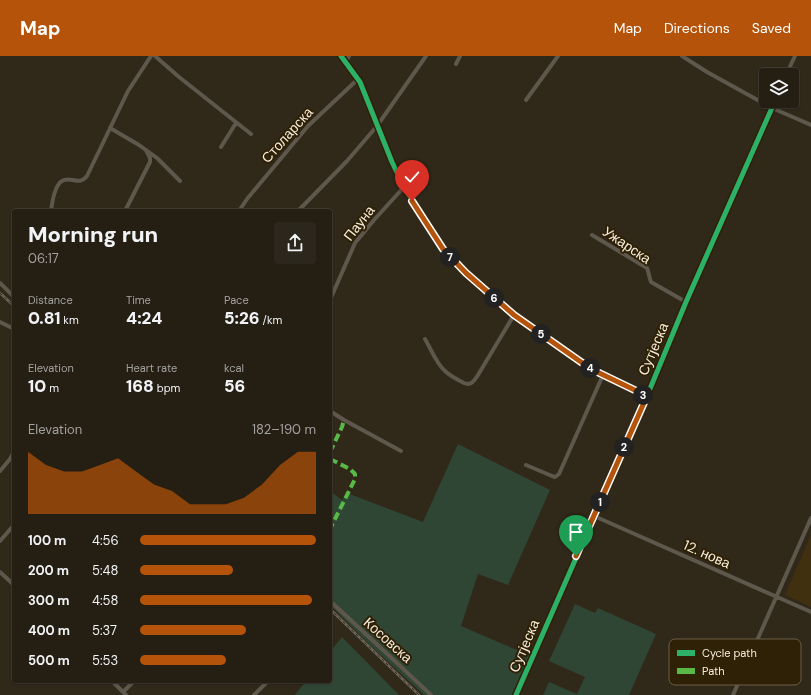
<!DOCTYPE html>
<html lang="en">
<head>
<meta charset="utf-8">
<style>
	:root { --surface:#241e13; --page:#2c271c; --text:#f1f3f6; --muted:#a3a2a0; --line:#413c33; --accent:#b45309 }
	body { margin:0; font-family:"DM Sans",sans-serif; background:var(--page); color:var(--text); height:100vh; display:flex; flex-direction:column; font-size:15px; white-space:nowrap }
	* { box-sizing:border-box; margin:0 }
	p { font-size:13px; color:var(--muted) }
	.icon { flex:none; width:22px; height:22px; fill:none; stroke:currentColor; stroke-width:2; stroke-linecap:round; stroke-linejoin:round }
	.map { position:relative; flex:1; overflow:hidden }
	.details { position:absolute; left:12px; top:153px; width:320px; height:474px; display:flex; flex-direction:column; background:var(--surface); border-radius:4px; box-shadow:0 1px 3px #0004,0 0 0 1px var(--line) }
	.details>* { flex:none }
	.buttons { position:absolute; left:759px; top:12px; display:grid; gap:8px }
	.buttons a { display:grid; place-items:center; width:40px; height:40px; border-radius:4px; background:var(--surface); box-shadow:0 1px 3px #0004,0 0 0 1px var(--line); font-size:20px }
	.pin { position:absolute; display:grid; place-items:center; width:34px; height:34px; color:#fff; margin:-41px -17px; border-radius:50% 50% 50% 0; rotate:-45deg; box-shadow:0 0 4px #0007 }
	.pin .icon { rotate:45deg }
	.km { position:absolute; width:20px; height:20px; margin:-10px; border-radius:50%; background:#222; color:#fff; font-size:11px; line-height:20px; text-align:center }
	.round { display:grid; place-items:center; flex:none; width:42px; height:42px; border-radius:4px; background:var(--page) }
	.headline { display:flex; align-items:center; justify-content:space-between; height:68px; padding:0 16px }
	h1 { font-size:22px; font-weight:800; line-height:30px }
	.figures { display:grid; grid-template-columns:repeat(3,1fr); gap:6px; height:68px; padding:4px 16px }
	.figures div { display:grid; align-content:center }
	.figures b { font-size:17px; font-weight:800 }
	.figures small { font-size:11px; font-weight:400 }
	.figures p { font-size:11px }
	.chart { height:112px; padding:8px 16px }
	.chart p { display:flex; justify-content:space-between }
	.chart svg { width:100%; height:72px; margin-top:4px; fill:var(--accent); opacity:.7 }
	ul { padding:0 16px; list-style:none; font-size:13px }
	li { display:grid; grid-template-columns:64px 48px 1fr; align-items:center; height:30px }
	li i { height:10px; border-radius:5px; background:var(--accent) }
	header { display:flex; align-items:center; gap:24px; box-sizing:border-box; height:56px; padding:0 20px; background:var(--accent); color:#fff }
	header strong { font-size:19px }
	nav { display:flex; gap:22px; margin-inline-start:auto; font-size:14px }
	.map>svg:first-child { display:block }
</style>
</head>
<body>
<header>
<strong>Map</strong>
<nav><a>Map</a><a>Directions</a><a>Saved</a></nav>
</header>
<div class="map">
<svg width="811" height="639" viewBox="0 0 811 639">
	<rect width="100%" height="100%" fill="#302819"/>
	<path fill="#40300f" d="M811 479V551L785 539Z"/>
	<path fill="#304635" d="M458 388 550 434 508 529 478 518 461 570 531 600 514 639H424L373 592 330 549V435L342 444 347 437 423 466Z
		M575 548 595 557 598 552 656 578 629 639H543L549 626 577 638 585 621 549 605Z
		M342 581 399 639H295L306 625H330V596Z"/>
	<g fill="none" stroke-linecap="round" stroke-linejoin="round">
		<path stroke="#5d574c" stroke-width="4" d="M155 0 179 21 251 78
			M341 0 360 26 392 106 404 131 443 193 466 217 520 264 591 313 647 340
			M682 0 707 16 772 52 811 69
			M346 6 349 0
			M456 8 460 0
			M786 19 795 0
			M526 44 558 0
			M110 72 139 89 157 102 180 125
			M221 91 236 67
			M51 155C52 147 55 129 62 125 71 119 78 131 87 120L128 35 151 0
			M125 155 150 106V102L146 94
			M239 155 247 143 308 70 358 23
			M298 155 347 105 377 70 426 0
			M592 179 647 212C649 217 649 221 651 226L686 246
			M0 227 14 241
			M330 244 355 187 374 164 404 131
			M0 266 14 273
			M425 283C431 293 436 307 445 315 450 320 458 324 464 327 471 330 474 325 478 319L514 259
			M330 355 344 364 401 395
			M526 409 552 420 555 421 559 418 603 319
			M0 415 10 403 14 396
			M594 460 811 556
			M0 485 14 469
			M0 516 14 529
			M330 545 397 607 431 639
			M112 625 126 639
			M123 636 134 625
			M254 639 268 625
			M516 639 647 340 686 246 775 45
			M733 639 811 462"/>
		<defs>
			<path id="rail" d="M0 237 14 250
				M330 553 419 639"/>
		</defs>
		<use href="#rail" stroke="#6c665c" stroke-width="2.5"/>
		<use href="#rail" stroke="#2f2106" stroke-width="1" stroke-dasharray="3" stroke-linecap="butt"/>
		<path stroke="#58b947" stroke-width="4" stroke-dasharray="8 4" stroke-linecap="butt" d="M330 396 342 371 344 364
			M330 403 350 413 355 418V423L330 473"/>
		<defs>
			<path id="cycleway" d="M341 0 360 26 392 106 404 131 443 193 466 217 520 264 591 313 647 340
				M516 639 647 340 686 246 775 45"/>
		</defs>
		<use href="#cycleway" stroke="#2f2106" stroke-width="8"/>
		<use href="#cycleway" stroke="#2db169" stroke-width="5"/>
	</g>
	<g fill="none" stroke-linecap="round" stroke-linejoin="round">
		<defs>
			<path id="route" d="M412 145 443 193 466 217 514 259 591 313 647 340 576 500"/>
		</defs>
		<use href="#route" stroke="#fff" stroke-width="8"/>
		<use href="#route" stroke="#b45309" stroke-width="5"/>
	</g>
	<g text-anchor="middle" dominant-baseline="central" stroke-width="4" stroke-linejoin="round" paint-order="stroke">
		<g font-size="14" fill="#f6eddd" stroke="#2f2106">
			<text transform="translate(287 79) rotate(-48)">Столарска</text>
			<text transform="translate(359 167) rotate(-52)">Пауна</text>
			<text transform="translate(627 189) rotate(34)">Ужарска</text>
			<text transform="translate(653 293) rotate(-67)">Сутјеска</text>
			<text transform="translate(707 498) rotate(24)">12. нова</text>
			<text transform="translate(388 584) rotate(42)">Косовска</text>
			<text transform="translate(524 590) rotate(-67)">Сутјеска</text>
		</g>
	</g>
	<rect x="669" y="583" width="132" height="46" rx="6" fill="#2f2106" stroke="#6b5e46" stroke-width="1"/>
	<rect x="677" y="594" width="18" height="6" fill="#2db169"/>
	<rect x="677" y="612" width="18" height="6" fill="#58b947"/>
	<g font-size="11" fill="#f6eddd">
		<text x="702" y="601">Cycle path</text>
		<text x="702" y="619">Path</text>
	</g>
</svg>
<div class="buttons">
<a><svg class="icon" aria-label="layers" viewBox="0 0 24 24"><path d="M12 4l9 5-9 5-9-5zM3 14l9 5 9-5"/></svg></a>
</div>
<div class="pin" style="left:576px;top:500px;background:#1e9e55"><svg class="icon" aria-label="arrive" viewBox="0 0 24 24"><path d="M6 21V4h12l-3 4 3 4H6"/></svg></div>
<div class="pin" style="left:412px;top:145px;background:#d93025"><svg class="icon" aria-label="check" viewBox="0 0 24 24"><path d="M5 12l5 5 9-10"/></svg></div>
<b class="km" style="left:600px;top:446px">1</b>
<b class="km" style="left:624px;top:391px">2</b>
<b class="km" style="left:643px;top:339px">3</b>
<b class="km" style="left:590px;top:312px">4</b>
<b class="km" style="left:541px;top:278px">5</b>
<b class="km" style="left:494px;top:242px">6</b>
<b class="km" style="left:450px;top:201px">7</b>
<section class="details">
<div class="headline"><div><h1>Morning run</h1><p>06:17</p></div><a class="round"><svg class="icon" aria-label="share" viewBox="0 0 24 24"><path d="M12 15V3M7 8l5-5 5 5M5 13v7h14v-7"/></svg></a></div>
<div class="figures">
<div><p>Distance</p><b>0.81<small> km</small></b></div>
<div><p>Time</p><b>4:24</b></div>
<div><p>Pace</p><b>5:26<small> /km</small></b></div>
</div>
<div class="figures">
<div><p>Elevation</p><b>10<small> m</small></b></div>
<div><p>Heart rate</p><b>168<small> bpm</small></b></div>
<div><p>kcal</p><b>56</b></div>
</div>
<div class="chart"><p><span>Elevation</span>182–190 m</p>
<svg viewBox="0 0 160 44" preserveAspectRatio="none"><path d="M0 44V6L10 14L20 18L30 18L40 14L50 10L60 18L70 26L80 30L90 38L100 38L110 38L120 34L130 26L140 14L150 6L160 6V44z"/></svg>
</div>
<ul>
<li><b>100 m</b>4:56<i style="width:100%"></i></li>
<li><b>200 m</b>5:48<i style="width:53%"></i></li>
<li><b>300 m</b>4:58<i style="width:98%"></i></li>
<li><b>400 m</b>5:37<i style="width:60%"></i></li>
<li><b>500 m</b>5:53<i style="width:49%"></i></li>
</ul>
</section>
</div>
</body>
</html>
